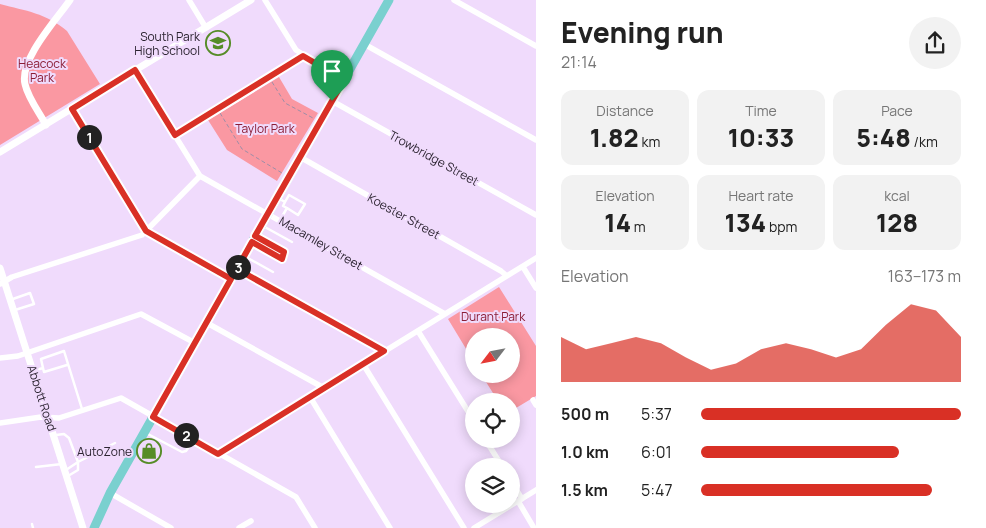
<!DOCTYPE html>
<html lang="en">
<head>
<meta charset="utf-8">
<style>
	:root { --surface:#fff; --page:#f2f2f2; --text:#222; --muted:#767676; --accent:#d93025 }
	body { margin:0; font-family:Manrope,sans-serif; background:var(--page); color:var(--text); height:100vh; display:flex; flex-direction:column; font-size:19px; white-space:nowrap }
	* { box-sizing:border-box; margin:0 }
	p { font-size:16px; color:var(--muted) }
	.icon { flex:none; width:28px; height:28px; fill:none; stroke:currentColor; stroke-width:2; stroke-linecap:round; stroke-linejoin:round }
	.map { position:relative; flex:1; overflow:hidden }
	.details { display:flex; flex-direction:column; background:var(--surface); width:450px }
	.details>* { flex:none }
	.needle { width:32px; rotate:238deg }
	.buttons { position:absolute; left:465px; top:328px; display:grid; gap:10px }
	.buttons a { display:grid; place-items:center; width:55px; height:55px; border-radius:50%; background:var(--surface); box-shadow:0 2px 12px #0003; font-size:25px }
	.pin { position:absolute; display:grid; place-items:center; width:42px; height:42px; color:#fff; margin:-51px -21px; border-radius:50% 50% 50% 0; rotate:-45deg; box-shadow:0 0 5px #0007 }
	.pin .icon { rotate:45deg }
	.km { position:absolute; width:25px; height:25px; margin:-12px; border-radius:50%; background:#222; color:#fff; font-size:14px; line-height:25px; text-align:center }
	.round { display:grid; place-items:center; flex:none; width:52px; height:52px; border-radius:26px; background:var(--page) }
	.overview { display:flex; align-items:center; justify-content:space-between; height:85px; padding:0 25px }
	h1 { font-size:28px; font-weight:800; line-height:38px }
	.metrics { display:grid; grid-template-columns:repeat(3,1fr); gap:8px; height:85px; padding:5px 25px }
	.metrics div { display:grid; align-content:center; border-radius:12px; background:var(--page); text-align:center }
	.metrics b { font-size:25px; font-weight:800 }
	.metrics small { font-size:14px; font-weight:400 }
	.metrics p { font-size:14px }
	.chart { height:140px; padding:10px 25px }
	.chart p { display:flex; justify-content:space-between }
	.chart svg { width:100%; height:90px; margin-top:5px; fill:var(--accent); opacity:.7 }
	ul { padding:0 25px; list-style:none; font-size:16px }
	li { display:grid; grid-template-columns:80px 60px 1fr; align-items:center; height:38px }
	li i { height:12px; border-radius:6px; background:var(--accent) }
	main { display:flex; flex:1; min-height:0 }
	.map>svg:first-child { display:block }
</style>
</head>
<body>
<main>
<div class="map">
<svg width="536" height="528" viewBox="0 0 536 528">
	<rect width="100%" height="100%" fill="#f0dbfc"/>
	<path fill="#fa98a2" d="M0 4C26 11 46 13 67 31L100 84 0 145Z
		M279 77 292 99 318 113 277 181 227 150 208 120Z
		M499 287 536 346V396L511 411V401H498L481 374H511V336H474V362L448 319Z"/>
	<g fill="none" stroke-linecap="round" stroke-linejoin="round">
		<path stroke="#9e8ea7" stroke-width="1" stroke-dasharray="4 2.5" stroke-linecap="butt" d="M272 82 285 103 313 118
			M220 113 242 149 282 173"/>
		<path stroke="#fff" stroke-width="2.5" d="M278 198 285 202 289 195 305 204 298 215 287 208 280 220
			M285 202 283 206 287 208
			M263 226 292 242
			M253 243 282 259 285 252 257 237
			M246 257 273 272
			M10 300 30 293 34 304 15 310
			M43 368 44 372 67 365
			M33 371 43 368 41 359 64 351 82 409
			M146 433 182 452 186 451 194 440
			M56 435 64 434 69 438 78 462 115 443
			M36 467 62 464
			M66 470 78 462
			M68 476 78 470V462
			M32 524 33 528"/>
		<path stroke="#fff" stroke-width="5.5" d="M189 0 206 28
			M265 0 296 50 343 80
			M454 0 536 46
			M364 44 536 140
			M135 71 200 176 445 314
			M332 101 536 215
			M72 109 146 231 231 279
			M175 135 303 56
			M300 157 501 271 507 276
			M523 267 536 288
			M237 269 385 351
			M0 284 12 277 142 235 200 176
			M207 323 324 388
			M418 331 474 421
			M0 358 18 356 141 314 195 343
			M363 364 464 528
			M310 397 390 528
			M533 400 536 405
			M0 423 41 417 59 418 121 398 296 497 315 528
			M485 439 502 466
			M218 454 536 258
			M511 481 522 499
			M110 493 171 528
			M518 501 534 528
			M239 528 251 521
			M474 528 536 490"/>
		<path stroke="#fff" stroke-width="7" d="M46 125C39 112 28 98 25 84 19 60 57 19 70 0
			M0 152 251 0
			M0 268 83 528"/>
		<path stroke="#7ad0cf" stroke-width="9" d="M94 528 110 493 389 0"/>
	</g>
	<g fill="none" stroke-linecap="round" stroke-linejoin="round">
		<defs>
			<path id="route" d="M303 56 344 80 255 236 284 252 282 259 252 242 237 269 384 351 218 454 153 417 231 279 146 231 72 109 135 70 175 135Z"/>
		</defs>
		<use href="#route" stroke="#fff" stroke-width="10"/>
		<use href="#route" stroke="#d93025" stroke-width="6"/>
	</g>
	<defs>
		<symbol id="school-ring" viewBox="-11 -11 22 22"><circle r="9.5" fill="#f0dbfc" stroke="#568c27" stroke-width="1.5"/><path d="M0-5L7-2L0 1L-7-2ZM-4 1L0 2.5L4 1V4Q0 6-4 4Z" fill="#568c27"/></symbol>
		<symbol id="shop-ring" viewBox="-11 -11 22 22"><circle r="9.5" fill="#f0dbfc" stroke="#568c27" stroke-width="1.5"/><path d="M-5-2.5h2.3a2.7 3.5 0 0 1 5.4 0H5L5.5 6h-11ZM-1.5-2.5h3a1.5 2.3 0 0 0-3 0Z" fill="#568c27"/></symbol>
	</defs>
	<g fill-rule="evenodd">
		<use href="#school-ring" x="204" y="29" width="28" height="28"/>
		<use href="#shop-ring" x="135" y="437" width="28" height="28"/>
	</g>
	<g text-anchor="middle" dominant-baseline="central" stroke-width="4" stroke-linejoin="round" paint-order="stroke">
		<g font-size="12" fill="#2c2431" stroke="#f0dbfc" text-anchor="end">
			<text x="200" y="36">South Park<tspan x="200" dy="14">High School</tspan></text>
			<text x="132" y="451">AutoZone</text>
		</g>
		<g font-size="12" fill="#8b1d36" stroke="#f0dbfc">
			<text x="42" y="63">Heacock<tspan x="42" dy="14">Park</tspan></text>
			<text x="265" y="128">Taylor Park</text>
			<text x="493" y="316">Durant Park</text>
		</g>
		<g font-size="12" fill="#2c2431" stroke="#f0dbfc">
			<text transform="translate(434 158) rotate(29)">Trowbridge Street</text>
			<text transform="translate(404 216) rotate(29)">Koester Street</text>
			<text transform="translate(321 243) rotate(30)">Macamley Street</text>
			<text transform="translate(42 398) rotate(72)">Abbott Road</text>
		</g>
	</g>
</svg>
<div class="buttons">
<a><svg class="needle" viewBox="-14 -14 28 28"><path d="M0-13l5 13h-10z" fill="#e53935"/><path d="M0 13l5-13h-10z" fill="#767676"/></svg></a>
<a><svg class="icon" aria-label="locate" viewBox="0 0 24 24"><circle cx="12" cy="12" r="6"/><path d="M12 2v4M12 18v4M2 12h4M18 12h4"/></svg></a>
<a><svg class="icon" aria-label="layers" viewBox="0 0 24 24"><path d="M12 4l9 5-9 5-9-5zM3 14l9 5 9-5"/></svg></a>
</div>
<div class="pin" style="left:332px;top:101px;background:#1e9e55"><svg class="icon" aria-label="arrive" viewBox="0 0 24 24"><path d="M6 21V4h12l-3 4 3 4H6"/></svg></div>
<b class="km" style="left:89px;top:137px">1</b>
<b class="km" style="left:186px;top:435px">2</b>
<b class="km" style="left:238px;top:267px">3</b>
</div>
<section class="details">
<div class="overview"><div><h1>Evening run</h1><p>21:14</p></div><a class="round"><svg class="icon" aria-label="share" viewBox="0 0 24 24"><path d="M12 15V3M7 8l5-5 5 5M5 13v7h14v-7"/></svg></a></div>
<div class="metrics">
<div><p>Distance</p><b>1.82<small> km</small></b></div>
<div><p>Time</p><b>10:33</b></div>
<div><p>Pace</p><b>5:48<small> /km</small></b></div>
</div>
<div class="metrics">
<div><p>Elevation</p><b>14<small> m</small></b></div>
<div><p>Heart rate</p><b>134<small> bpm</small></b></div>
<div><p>kcal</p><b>128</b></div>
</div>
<div class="chart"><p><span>Elevation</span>163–173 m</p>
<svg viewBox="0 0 160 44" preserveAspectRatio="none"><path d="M0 44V22L10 28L20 25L30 22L40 25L50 32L60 38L70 35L80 28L90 25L100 28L110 32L120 28L130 16L140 6L150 9L160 22V44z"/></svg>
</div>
<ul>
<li><b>500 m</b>5:37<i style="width:100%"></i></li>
<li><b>1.0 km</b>6:01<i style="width:76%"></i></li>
<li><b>1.5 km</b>5:47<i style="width:89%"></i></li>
</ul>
</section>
</main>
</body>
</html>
